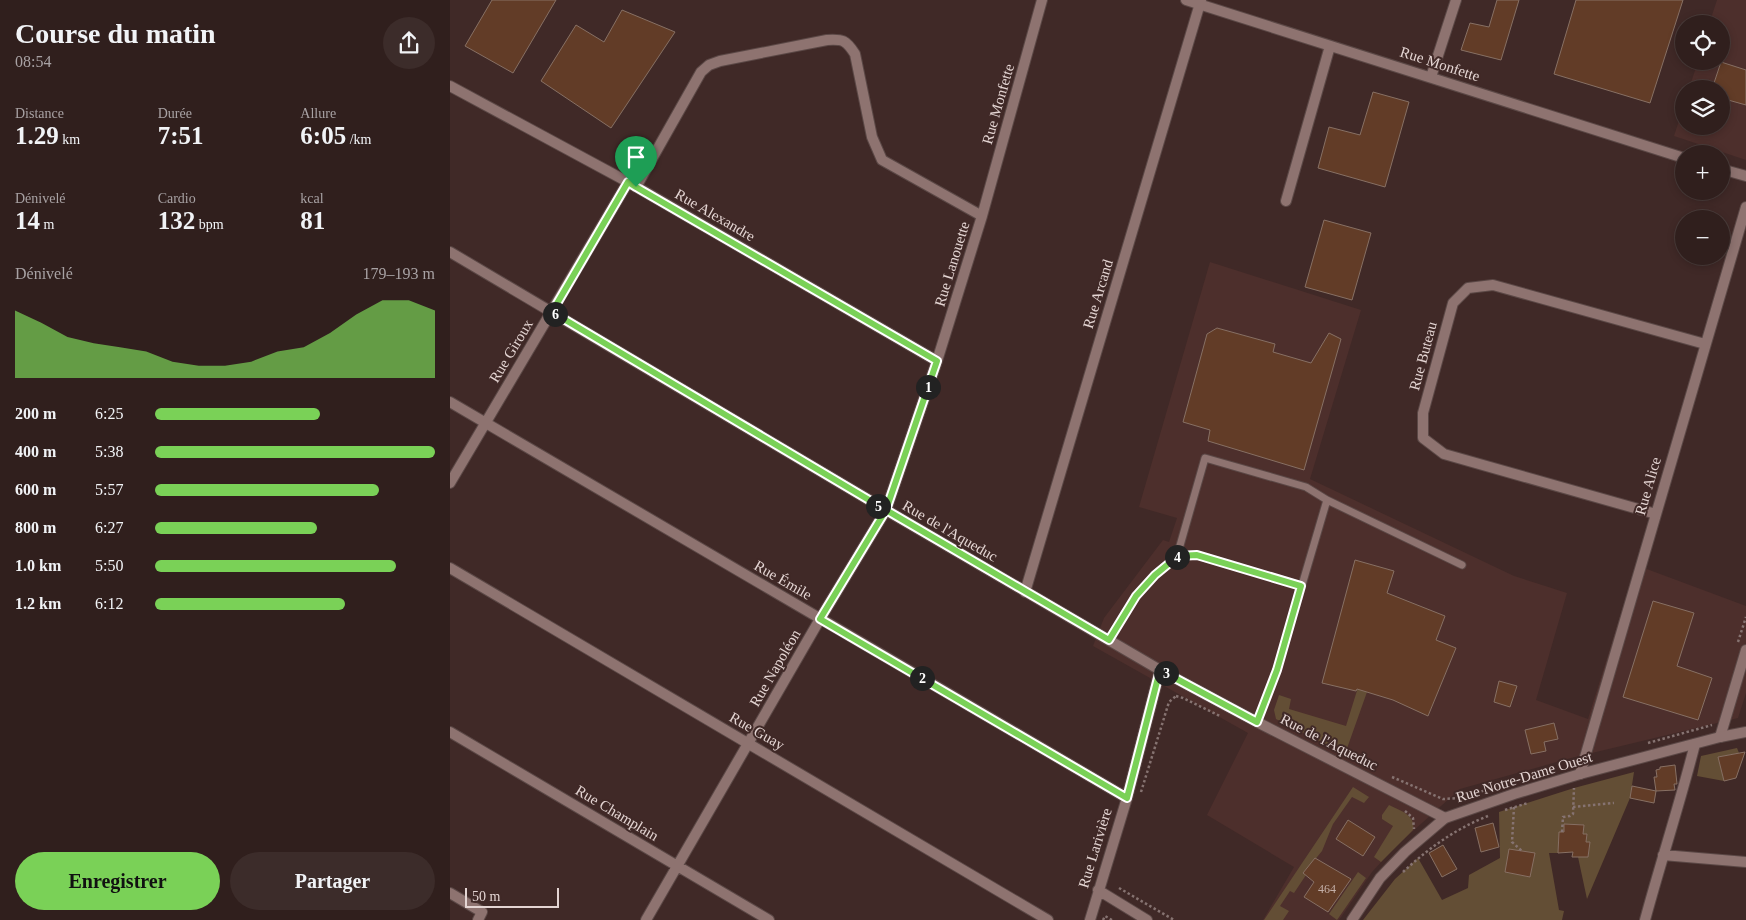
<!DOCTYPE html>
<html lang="fr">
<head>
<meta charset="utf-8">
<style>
	:root { --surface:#301f1d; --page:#3c2c2a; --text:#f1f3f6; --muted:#a8a2a4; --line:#4b3d3b; --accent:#7ad157 }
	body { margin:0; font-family:Georgia,serif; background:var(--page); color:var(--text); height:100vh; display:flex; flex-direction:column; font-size:19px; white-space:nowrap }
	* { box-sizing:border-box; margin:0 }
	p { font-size:16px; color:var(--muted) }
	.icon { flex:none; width:28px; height:28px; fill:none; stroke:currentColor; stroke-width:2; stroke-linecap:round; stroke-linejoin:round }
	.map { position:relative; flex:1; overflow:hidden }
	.details { display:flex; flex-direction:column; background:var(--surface); width:450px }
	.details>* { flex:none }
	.fabs { position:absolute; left:1225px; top:15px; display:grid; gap:10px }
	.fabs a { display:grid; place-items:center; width:55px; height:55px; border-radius:50%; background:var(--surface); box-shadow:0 2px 8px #0003,0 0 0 1px var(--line); font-size:25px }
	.scale { position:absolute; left:15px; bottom:12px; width:94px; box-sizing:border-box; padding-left:5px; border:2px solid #e4d5d3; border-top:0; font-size:14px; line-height:18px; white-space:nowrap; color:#e4d5d3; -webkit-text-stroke:4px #402927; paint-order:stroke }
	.pin { position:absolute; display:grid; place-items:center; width:42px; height:42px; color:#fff; margin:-51px -21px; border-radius:50% 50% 50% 0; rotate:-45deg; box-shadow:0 0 5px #0007 }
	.pin .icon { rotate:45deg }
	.km { position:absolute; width:25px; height:25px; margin:-12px; border-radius:50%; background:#222; color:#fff; font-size:14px; line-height:25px; text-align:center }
	.round { display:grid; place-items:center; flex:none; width:52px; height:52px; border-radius:26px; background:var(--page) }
	.summary { display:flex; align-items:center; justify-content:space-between; height:85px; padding:0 15px }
	h1 { font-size:28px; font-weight:700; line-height:38px }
	.figures { display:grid; grid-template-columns:repeat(3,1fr); gap:8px; height:85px; padding:5px 15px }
	.figures div { display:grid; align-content:center }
	.figures b { font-size:25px; font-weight:700 }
	.figures small { font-size:14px; font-weight:400 }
	.figures p { font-size:14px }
	.chart { height:140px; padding:10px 15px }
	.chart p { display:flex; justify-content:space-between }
	.chart svg { width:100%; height:90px; margin-top:5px; fill:var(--accent); opacity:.7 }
	.cta { display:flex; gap:10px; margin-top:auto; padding:10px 15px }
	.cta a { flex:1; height:58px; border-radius:30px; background:var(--accent); color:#111; font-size:20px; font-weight:700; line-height:58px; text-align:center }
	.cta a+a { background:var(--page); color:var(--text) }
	ul { padding:0 15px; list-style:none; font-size:16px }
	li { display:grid; grid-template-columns:80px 60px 1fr; align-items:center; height:38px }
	li i { height:12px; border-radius:6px; background:var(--accent) }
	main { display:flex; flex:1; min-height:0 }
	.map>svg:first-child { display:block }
</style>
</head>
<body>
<main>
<section class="details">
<div class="summary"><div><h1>Course du matin</h1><p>08:54</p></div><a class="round"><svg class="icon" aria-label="share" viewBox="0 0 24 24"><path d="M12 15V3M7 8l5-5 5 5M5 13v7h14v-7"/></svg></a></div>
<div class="figures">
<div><p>Distance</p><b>1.29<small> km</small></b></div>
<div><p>Durée</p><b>7:51</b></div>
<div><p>Allure</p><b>6:05<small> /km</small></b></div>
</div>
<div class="figures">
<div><p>Dénivelé</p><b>14<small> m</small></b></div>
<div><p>Cardio</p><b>132<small> bpm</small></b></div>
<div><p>kcal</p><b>81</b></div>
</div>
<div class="chart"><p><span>Dénivelé</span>179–193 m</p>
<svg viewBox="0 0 160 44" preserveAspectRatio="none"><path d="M0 44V11L10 17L20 24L30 27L40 29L50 31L60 36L70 38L80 38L90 36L100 31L110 29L120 22L130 13L140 6L150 6L160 11V44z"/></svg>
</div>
<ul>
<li><b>200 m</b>6:25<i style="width:59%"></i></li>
<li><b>400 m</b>5:38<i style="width:100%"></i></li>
<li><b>600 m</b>5:57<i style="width:80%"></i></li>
<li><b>800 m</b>6:27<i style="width:58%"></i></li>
<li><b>1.0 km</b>5:50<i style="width:86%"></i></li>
<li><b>1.2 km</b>6:12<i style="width:68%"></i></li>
</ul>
<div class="cta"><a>Enregistrer</a><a>Partager</a></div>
</section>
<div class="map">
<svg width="1296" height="920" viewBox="0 0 1296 920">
	<rect width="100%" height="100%" fill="#402927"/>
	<path fill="#4d2f2c" d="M1267 0H1296V160L1224 136 1234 105V126H1271V89H1239L1248 61H1271V24H1259Z
		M760 262 911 310 860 479 1064 576 1117 593 1086 700 1138 719 1186 565 1296 606V693L1288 718 1121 758 1010 789 944 848 922 872 889 920H813L844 867 757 815 798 733 643 646 654 618 713 540 719 542 727 518 689 507Z"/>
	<path fill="#634e35" d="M937 594 917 692 895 754 826 719 824 710 829 695 841 699 839 709 896 726Z
		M1287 748 1289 753 1268 757 1274 781 1247 776 1251 756Z
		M1184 772 1180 798 1137 899 1128 857H1138L1140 842H1136L1137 834H1133V825L1114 824V832L1109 833 1108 853H1099L1109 910 1114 911 1112 920H913L945 879 968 858 992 900 1018 888 1019 875 1050 858 1049 812 1124 788Z
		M903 787 919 797 914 803 902 797 883 824 872 851 854 873 856 875 844 893 840 891 830 906 839 911 833 920H814Z
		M939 805C951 811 966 815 963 830L931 862 924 857 943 826 932 819V815Z
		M908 872 916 878 887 920 879 914Z"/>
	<path fill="#623c27" stroke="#877064" d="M42 0H106L63 73 15 46Z
		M1047 0H1069L1051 60 1011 50 1020 23 1039 27Z
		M1126 0H1233L1200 103 1104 74Z
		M172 10 225 32 161 128 91 81 126 25 154 42Z
		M1271 62 1296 70V105L1271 98V89H1262Z
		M923 92 959 102 935 187 868 168 879 127 910 135Z
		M874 220 921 233 902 300 855 287Z
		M767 328 825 344 823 352 861 363 879 333 891 339 854 470 758 441 760 430 733 422 757 334Z
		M905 560 944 571 937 593 995 616 986 640 1006 648 978 716 943 700 907 689 906 691 872 683Z
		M1203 601 1244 613 1227 666 1262 678 1248 720 1173 697Z
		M1049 681 1067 686 1060 707 1044 702Z
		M1104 723 1108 739 1094 742 1096 751 1081 754 1075 730Z
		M1295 752 1286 778 1274 781 1268 757Z
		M1225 765 1227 784H1224L1225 790 1206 791 1204 777H1207L1206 770 1210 769V767Z
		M1182 786 1206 791 1204 803 1180 798Z
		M898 820 925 837 913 856 886 839Z
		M1043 823 1049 847 1031 852 1025 828Z
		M1114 824 1134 825 1133 834H1137L1136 842H1140L1138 857H1122L1123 852 1108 853 1109 832H1114Z
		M993 845 1007 869 992 877 979 853Z
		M1059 849 1085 853 1080 877 1055 872Z
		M865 858 901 879 878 912 854 897 864 882 853 873Z"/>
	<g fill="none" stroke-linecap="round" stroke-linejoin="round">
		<defs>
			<path id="service" d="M727 556 747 555 851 586
				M659 640 686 596 705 575 727 556 755 458 856 487 877 500
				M807 722 827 670 877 500 1012 565"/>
			<path id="minor" d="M736 0 1234 158
				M981 77 1006 0
				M0 86 178 182 487 361
				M1271 169 1296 176
				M186 187 251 72 259 65 270 61 377 40C393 39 396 40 405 54L422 137 432 160 532 216
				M836 201 880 46
				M0 252 436 510 710 670 807 722 995 818
				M0 402 677 798
				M0 483 178 182
				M1206 514 994 454 973 438V413L1003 303 1018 288 1043 285 1255 344
				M0 568 598 920
				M575 592 751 0
				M0 732 319 920
				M1270 737 1296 650
				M1130 774 1296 207
				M1213 855 1296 862
				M648 890 697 920
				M0 893 32 912 28 920
				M196 920 370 619 436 510 487 361 532 216 592 0
				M640 920 677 798 710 670
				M1195 920C1211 861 1230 803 1245 744"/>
			<path id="tertiary" d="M902 920 930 878 955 852 995 818 1064 794 1130 774 1270 737 1296 732"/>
		</defs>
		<use href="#service" stroke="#5b4846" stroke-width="9"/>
		<use href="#minor" stroke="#5b4846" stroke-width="12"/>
		<use href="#tertiary" stroke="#5b4846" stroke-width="12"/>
		<path stroke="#867371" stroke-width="2.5" stroke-dasharray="2.5 2.5" stroke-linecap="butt" d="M1288 642 1296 617
			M726 696 733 698 770 716
			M1198 743 1262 725
			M942 777 993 799 1009 798 1053 785
			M691 792 719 702 726 696
			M1064 807 1062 842 1072 851
			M1123 807 1164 803
			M1055 810 1078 803
			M955 811 963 818 964 829
			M1112 832 1113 817 1120 816 1123 814 1124 788
			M953 872C979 848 1005 829 1038 816
			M669 888 724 920
			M653 920 655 916 662 920"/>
		<use href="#service" stroke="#8e7370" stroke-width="7"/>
		<use href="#minor" stroke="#8e7370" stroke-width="10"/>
		<use href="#tertiary" stroke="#8e7370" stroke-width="10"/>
	</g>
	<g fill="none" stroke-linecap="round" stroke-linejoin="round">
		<defs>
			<path id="route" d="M186 187 487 361 436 510 370 619 677 798 710 670 807 722 827 670 851 586 747 555 728 556 705 575 686 596 659 640 436 510 102 312 178 182 186 187"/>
		</defs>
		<use href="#route" stroke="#fff" stroke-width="10"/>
		<use href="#route" stroke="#7ad157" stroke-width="6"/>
	</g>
	<g text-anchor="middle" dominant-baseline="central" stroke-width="4" stroke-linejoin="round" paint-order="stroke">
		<g font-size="12" fill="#c4afa8">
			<text x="877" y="889">464</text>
		</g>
		<g font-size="15" fill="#e4d5d3" stroke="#402927">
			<text transform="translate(990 64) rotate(18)">Rue Monfette</text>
			<text transform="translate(548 104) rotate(-74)">Rue Monfette</text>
			<text transform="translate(265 215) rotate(30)">Rue Alexandre</text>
			<text transform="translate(502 264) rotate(-73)">Rue Lanouette</text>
			<text transform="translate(648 294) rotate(-73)">Rue Arcand</text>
			<text transform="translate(61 351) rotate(-59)">Rue Giroux</text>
			<text transform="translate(973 356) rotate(-75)">Rue Buteau</text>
			<text transform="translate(1198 486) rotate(-74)">Rue Alice</text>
			<text transform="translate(500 531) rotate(30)">Rue de l'Aqueduc</text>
			<text transform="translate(333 580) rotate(30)">Rue Émile</text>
			<text transform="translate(325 668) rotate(-60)">Rue Napoléon</text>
			<text transform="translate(307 731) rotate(30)">Rue Guay</text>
			<text transform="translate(879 742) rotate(27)">Rue de l'Aqueduc</text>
			<text transform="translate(1074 777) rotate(-17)">Rue Notre-Dame Ouest</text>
			<text transform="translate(167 813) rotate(31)">Rue Champlain</text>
			<text transform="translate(645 848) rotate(-73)">Rue Larivière</text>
		</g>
	</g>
</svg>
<div class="fabs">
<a><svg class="icon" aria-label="locate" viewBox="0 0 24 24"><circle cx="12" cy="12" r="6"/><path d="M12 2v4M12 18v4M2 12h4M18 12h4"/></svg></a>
<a><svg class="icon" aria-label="layers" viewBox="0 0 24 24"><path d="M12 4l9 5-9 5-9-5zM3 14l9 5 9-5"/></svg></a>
<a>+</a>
<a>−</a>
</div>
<div class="scale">50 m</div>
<div class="pin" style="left:186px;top:187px;background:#1e9e55"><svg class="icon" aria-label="arrive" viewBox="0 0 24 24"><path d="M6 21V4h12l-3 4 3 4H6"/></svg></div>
<b class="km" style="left:478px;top:387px">1</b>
<b class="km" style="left:472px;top:678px">2</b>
<b class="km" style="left:716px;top:673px">3</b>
<b class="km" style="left:727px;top:557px">4</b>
<b class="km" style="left:428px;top:506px">5</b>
<b class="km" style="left:105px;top:314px">6</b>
</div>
</main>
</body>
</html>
